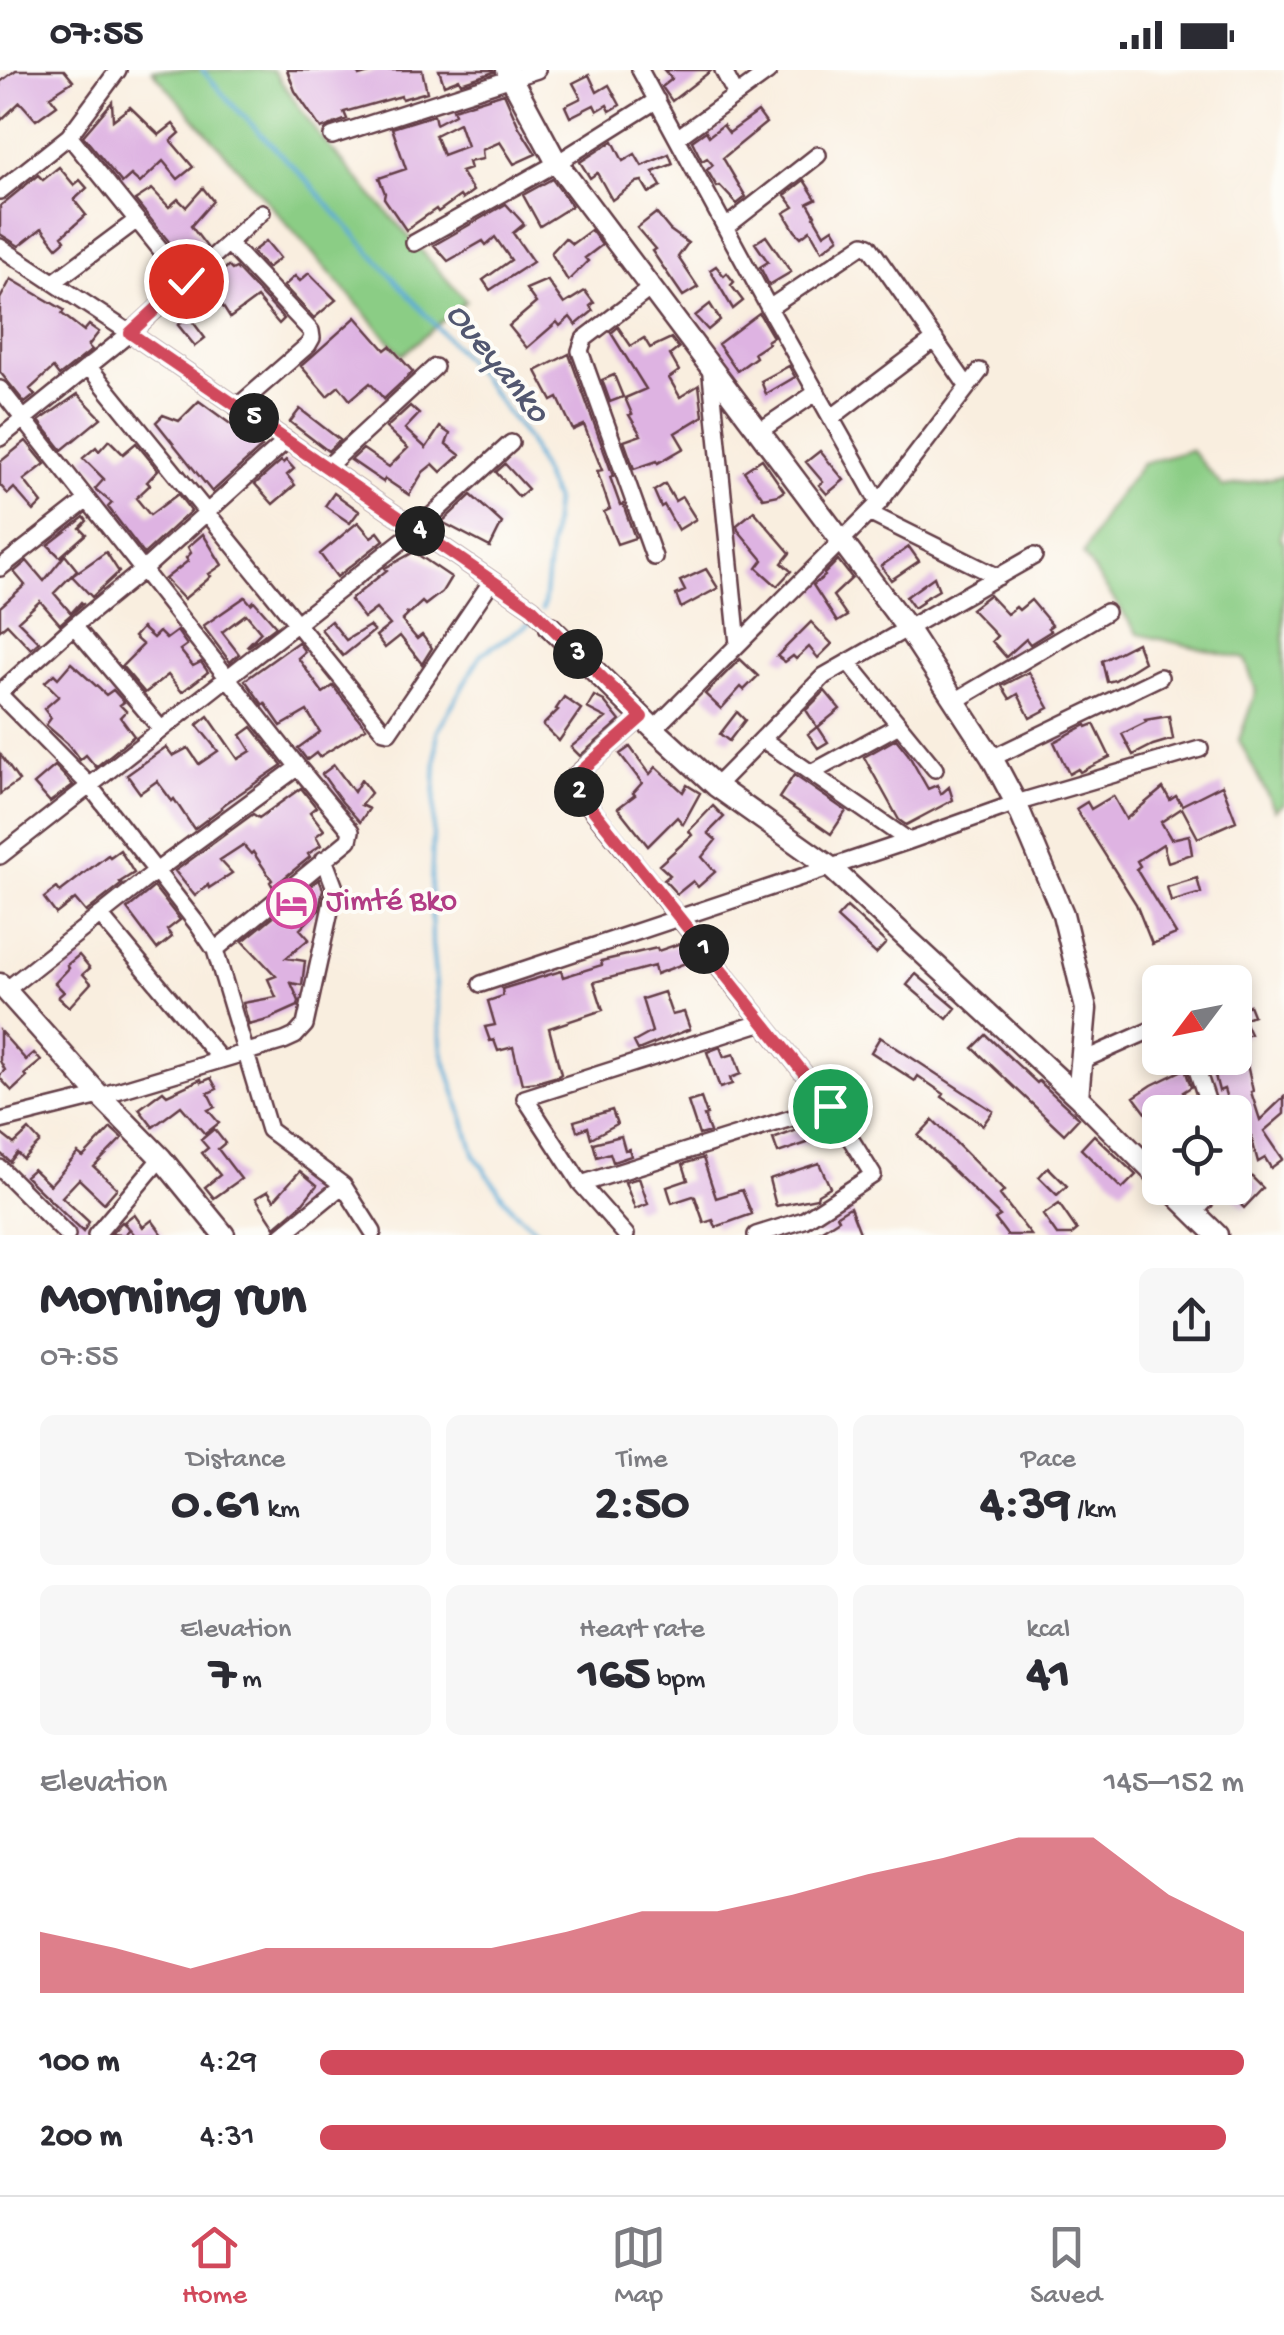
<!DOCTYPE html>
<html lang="en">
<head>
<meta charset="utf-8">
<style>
	:root { --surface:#fff; --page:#f7f7f7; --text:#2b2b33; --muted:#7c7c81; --line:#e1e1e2; --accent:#d1495b }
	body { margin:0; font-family:"Gochi Hand",sans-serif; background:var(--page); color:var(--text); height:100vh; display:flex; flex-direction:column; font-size:38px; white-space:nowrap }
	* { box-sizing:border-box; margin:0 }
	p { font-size:32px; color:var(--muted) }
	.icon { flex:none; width:55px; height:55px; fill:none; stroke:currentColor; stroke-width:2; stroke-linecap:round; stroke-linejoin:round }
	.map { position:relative; height:1165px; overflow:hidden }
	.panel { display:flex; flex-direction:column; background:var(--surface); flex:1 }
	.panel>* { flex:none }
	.needle { width:65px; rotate:238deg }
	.fabs { position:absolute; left:1142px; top:895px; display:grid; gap:20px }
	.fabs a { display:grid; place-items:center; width:110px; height:110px; border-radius:15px; background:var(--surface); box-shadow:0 5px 15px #0003; font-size:50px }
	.pin { position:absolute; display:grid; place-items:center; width:85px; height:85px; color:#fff; margin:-42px; border:5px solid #fff; border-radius:50%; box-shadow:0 2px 10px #0007 }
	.km { position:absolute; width:50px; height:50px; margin:-25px; border-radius:50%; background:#222; color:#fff; font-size:28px; line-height:50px; text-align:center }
	.round { display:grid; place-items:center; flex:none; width:105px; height:105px; border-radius:15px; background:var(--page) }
	.summary { display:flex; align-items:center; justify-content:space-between; height:170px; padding:0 40px }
	h1 { font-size:55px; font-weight:700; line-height:75px }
	.figures { display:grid; grid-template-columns:repeat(3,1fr); gap:15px; height:170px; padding:10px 40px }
	.figures div { display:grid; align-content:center; border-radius:15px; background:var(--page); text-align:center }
	.figures b { font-size:50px; font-weight:700 }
	.figures small { font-size:28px; font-weight:400 }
	.figures p { font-size:28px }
	.chart { height:280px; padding:20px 40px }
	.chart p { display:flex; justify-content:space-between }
	.chart svg { width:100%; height:180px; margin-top:10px; fill:var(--accent); opacity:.7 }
	ul { padding:0 40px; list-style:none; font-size:32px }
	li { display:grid; grid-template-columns:160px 120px 1fr; align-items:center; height:75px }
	li i { height:25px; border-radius:12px; background:var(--accent) }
	.status { display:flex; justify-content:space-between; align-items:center; height:70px; padding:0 50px; background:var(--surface); direction:ltr }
	.status svg { height:28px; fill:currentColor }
	.menu { display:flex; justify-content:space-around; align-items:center; height:140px; border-top:2px solid var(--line); background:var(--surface); font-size:28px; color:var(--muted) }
	.menu a { display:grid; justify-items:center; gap:5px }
	.menu .on { color:var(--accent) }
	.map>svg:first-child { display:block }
</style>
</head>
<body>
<div class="status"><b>07:55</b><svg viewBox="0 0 49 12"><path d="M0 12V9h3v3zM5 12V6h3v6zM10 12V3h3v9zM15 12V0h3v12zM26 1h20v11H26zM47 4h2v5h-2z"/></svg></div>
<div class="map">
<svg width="1284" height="1165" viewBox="0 0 1284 1165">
	<rect width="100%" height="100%" fill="#fdfcf7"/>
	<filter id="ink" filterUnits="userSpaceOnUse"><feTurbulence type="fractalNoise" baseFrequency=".01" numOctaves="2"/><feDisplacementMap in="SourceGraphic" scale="20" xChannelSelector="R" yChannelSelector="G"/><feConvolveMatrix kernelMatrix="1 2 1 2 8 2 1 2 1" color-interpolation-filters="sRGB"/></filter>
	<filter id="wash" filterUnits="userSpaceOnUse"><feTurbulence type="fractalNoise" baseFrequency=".0048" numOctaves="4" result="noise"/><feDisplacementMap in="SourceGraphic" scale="40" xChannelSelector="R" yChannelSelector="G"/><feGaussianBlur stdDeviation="2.25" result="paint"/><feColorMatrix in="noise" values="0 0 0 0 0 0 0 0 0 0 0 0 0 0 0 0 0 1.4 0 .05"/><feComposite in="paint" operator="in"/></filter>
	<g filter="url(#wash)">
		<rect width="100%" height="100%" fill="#f9eedf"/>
		<path fill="#8bcd85" stroke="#6a7658" stroke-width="2.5" d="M152 0H273L318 64 466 231 402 285Z
			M1191 380 1223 417 1284 406V452L1280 467 1284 473V733L1275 740 1239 670 1256 621 1245 589 1138 564 1083 485 1107 440 1142 394Z"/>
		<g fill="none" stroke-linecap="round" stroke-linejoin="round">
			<path stroke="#5dacd7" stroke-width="4" d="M202 0 229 31 310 114 480 306 528 370 555 431 544 535 542 539
				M536 546 533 551 481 584 437 662 431 817 432 874 442 981 475 1086 511 1138 542 1165"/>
		</g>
		<g id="blocks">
			<path fill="#deb3e2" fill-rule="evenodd" d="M16 0H64L73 11 50 26 57 35 36 50 20 32 0 51V12Z
				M287 0H357L359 6 380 0H422L427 22 402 29 401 26 344 42 347 49 321 59 295 21Z
				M439 0H493L494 2 461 13 459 9 444 15Z
				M664 0H712L672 31 662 17 672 9Z
				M589 5 597 22 609 15 620 35 610 41 607 35 597 41 594 35 570 47 565 36 581 28 573 13Z
				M504 23 519 57 536 84 514 94 500 72 482 80 483 89 468 92 470 99 461 102 473 121 462 129 460 126 438 142 436 139 406 160 384 128 385 123 379 108 406 99 392 58 434 45 436 54 455 44 453 39ZM459 53 467 76 443 85 435 65Z
				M112 32 113 50 130 37 159 65 173 54 180 63 171 71 193 97 178 109 163 91 140 113 131 105 122 113 83 66Z
				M758 42 766 53 723 88 746 127 737 134 720 116 717 117 707 100 713 95 707 88 702 91 692 71 706 61 709 66 723 55 729 63Z
				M613 71 623 91 635 84 642 96 669 84 673 94 653 102 661 116 649 123 642 111 637 112 612 130 597 103 590 108 580 92Z
				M59 97 74 115 80 110 87 118 74 130 86 145 62 166 65 170 57 177 42 158 19 176 0 164V136L38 105 43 110Z
				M552 109 572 136 540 156 523 125Z
				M804 110 816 129 808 133 815 145 814 147 824 164 833 158 839 168 822 181 810 160 801 167 795 161 784 143 794 137 785 125Z
				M203 118 213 131 191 156 207 177 188 195 135 130 152 119 169 137 178 129 186 137Z
				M506 134 524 154 513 163 533 192 490 220 483 210 511 190 495 167 486 175 483 171 448 191 434 175Z
				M656 143 670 160 688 173 678 187 698 217 683 226 652 181 655 179 637 158Z
				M591 160 602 175 585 188 588 191 568 211 551 183 565 168 572 174Z
				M766 166 791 202 769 215 760 197 768 192 755 173Z
				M266 171 280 188 267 198 252 182Z
				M228 196 232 200 236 198 284 249 279 254 257 228 230 248 209 215Z
				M716 196 724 206 727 203 734 212 731 215 743 231 733 239 710 200Z
				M309 203 336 230 314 248 284 216 295 206 300 211Z
				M11 209 64 240 62 244 84 261 89 255 99 262 88 276 92 280 59 306 53 298 30 319 35 325 25 333 0 302V229Z
				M547 210 564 234 585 221 594 233 590 236 593 241 576 255 570 247 560 256 557 252 527 278 509 256 536 233 526 219Z
				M710 234 720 250 708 260 695 246Z
				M759 243 773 267 767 271 769 273 754 283 756 287 737 301 718 274Z
				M356 247 385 280 390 276 413 302 384 329 370 313 350 330 339 316 327 326 301 296Z
				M190 248 205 268 195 276 178 255Z
				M618 257 631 276 644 268 650 278 671 268 679 278 670 285 679 301 669 308 680 327 699 315 703 346 675 363 684 378 658 393 657 391 634 399 624 371 641 365 629 345 632 344 625 328 646 319 611 263Z
				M569 284 613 406 610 407 620 435 623 434 635 468 617 474 604 442 610 439 597 401 602 400 584 355 573 360 558 328 552 331 536 301Z
				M789 296 795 307 766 324 761 311Z
				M614 305 623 327 610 332 602 310Z
				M78 324 101 348 62 380 39 351Z
				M199 331 262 377 212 422 156 352 163 345 179 351Z
				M410 336 419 344 405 359 426 378 440 357 450 364 446 374 460 385 441 402 433 394 423 402 409 425 385 409 383 412 351 390 363 379 389 397 408 378 386 358Z
				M300 339 340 370 328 381 290 352Z
				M109 370 123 384 136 373 158 400 147 412 150 415 136 428 150 445 178 424 191 441 144 484 108 437 112 433 95 419 104 409 83 388 96 377 99 381Z
				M26 371 45 394 24 410 42 433 34 441 14 418 8 424 0 415V392Z
				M820 381 844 410 827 424 819 415 823 412 806 392Z
				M762 389 784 421 778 425 763 428 744 401Z
				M286 390 294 399 287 405 295 415 273 434 255 414 281 391 283 393Z
				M505 394 528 419 519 427 496 402Z
				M665 414 675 431 682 427 696 449 678 460 664 435 661 437 654 421Z
				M334 423 359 441 350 453 325 436Z
				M471 425 502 453 490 477 442 452Z
				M754 441 790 483 782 493 791 501 777 516 757 498 763 490 738 460 737 455Z
				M84 447 87 451 80 458 86 464 60 487 48 475Z
				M358 452 371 467 378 462 384 470 337 507 320 484Z
				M203 464 222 495 209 504 211 506 207 510 184 529 165 509 188 491 186 488 191 483 188 477Z
				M909 477 919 491 891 510 881 496Z
				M106 482 119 502 92 527 72 506Z
				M414 482 451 507 442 522 425 535 422 532 409 544 406 542 408 545 402 551 417 569 422 565 432 578 422 594 400 566 385 578 376 566 390 555 376 539 364 548 350 530 387 500 385 498Z
				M65 485 77 500 54 523 71 543 81 532 83 534 60 554 40 531 18 551 39 572 31 579 7 554 0 560V537L25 515 14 502 27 491 44 511Z
				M838 490 852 508 833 526 847 546 837 552 813 515 825 506 824 504Z
				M706 499 718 518 681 538 676 525 685 521 680 511Z
				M934 507 939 520 922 530 923 532 914 538 906 527Z
				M989 525 1007 544 1016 537 1019 540 1031 530 1052 555 1048 558 1051 561 1030 574 1026 569 1006 587 992 571 997 566 971 539Z
				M245 527 251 534 254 531 276 556 248 577 247 576 261 562 246 544 222 562 239 584 230 592 203 556Z
				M331 551 346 570 369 556 374 561 343 586 321 559Z
				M811 552 832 574 818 588 809 577 796 589 793 586 785 592 777 586Z
				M142 558 153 568 159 562 166 569 177 561 187 575 180 580 193 596 201 592 208 602 182 622 168 605 145 623 122 596 143 575 134 567Z
				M298 572 305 582 298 588 323 623 333 616 366 658 319 687 316 683 307 690 298 678 320 662 307 641 281 656 265 633 263 635 245 610Z
				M1137 573 1144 592 1115 610 1107 612 1102 591Z
				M740 589 758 606 744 620 741 617 721 639 705 624Z
				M71 593 106 625 113 620 124 632 120 635 126 641 120 647 134 666 96 697 86 685 80 690 67 673 46 655 51 648 44 639 59 626 45 612 54 604 58 608Z
				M1029 602 1049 638 1030 648 1018 624 1010 629 1002 616Z
				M825 621 840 639 818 657 828 672 818 678 808 664 817 657 806 640Z
				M594 626 604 631 620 651 580 686 571 677 606 648 587 638Z
				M564 627 581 639 559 671 543 655 558 640 556 639Z
				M737 642 745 650 729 671 720 664Z
				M208 646 238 689 251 681 241 665 252 657 282 695 226 733 221 737 222 738 194 759 174 729 172 731 157 711 140 723 127 705 166 677 173 686 188 678 199 694 218 681 197 655Z
				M1169 646 1173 669 1153 675 1133 685 1122 664 1146 652 1145 650Z
				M1094 654 1110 687 1080 702 1078 699 1069 704 1054 672 1086 655 1087 657Z
				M896 669 908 684 928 719 937 715 941 724 949 717 953 730 906 755 899 750 864 687Z
				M630 677 650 704 656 697 683 722 687 715 700 723 683 754 677 747 648 776 618 738 635 725 633 723 642 713 620 684Z
				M0 684 19 711 0 724Z
				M334 695 354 722 361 710 371 723 361 735 369 739 360 752 342 732 322 704Z
				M55 696 73 715 50 732 34 714Z
				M794 705 846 741 831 764 779 728Z
				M1222 715 1236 751 1198 768 1182 738 1161 752 1171 769 1189 765 1192 784 1168 792 1163 774 1137 791 1140 796 1136 799 1176 864 1152 874 1136 834 1076 739 1087 732 1091 739 1113 726 1126 749 1163 718 1170 730 1176 726 1182 735Z
				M301 718 316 737 310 742 324 760 316 766 321 775 308 784 310 787 273 817 270 812 272 810 253 782 251 784 243 775 220 790 232 803 209 818 208 815 195 826 175 801 253 744 259 748Z
				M713 736 724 747 708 763 716 770 702 787 715 802 698 817 693 811 677 824 664 810 670 805 659 795 692 765 689 761Z
				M120 780 134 803 120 812 122 814 86 842 75 829 56 844 44 828 57 818 60 822 108 785 110 787Z
				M1197 808 1201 823 1171 832 1167 817Z
				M319 809 323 819 319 840 300 859 309 869 286 888 305 891 302 915 291 913 299 931 298 936 271 948V949L249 955 243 933 276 927 268 909 276 906 243 871Z
				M154 817 180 850 167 860 172 867 157 879 127 839Z
				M847 837 886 873 876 884 837 848Z
				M684 872 691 891 656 904 654 896 594 912 603 940 549 958 561 1004 558 1006 537 1012 522 1014 513 977 498 981 494 970 490 971 485 957 495 955 488 931 503 926 502 919 561 901 563 907 602 895 601 891 657 878 658 881Z
				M79 885 90 898 83 904 91 913 69 937 58 927 64 922 55 913 69 898 67 895Z
				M916 904 956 938 947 949 907 915Z
				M1235 919 1243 938 1249 935 1253 945 1243 949 1250 964 1241 968 1253 1021 1251 1022 1260 1050 1284 1027V1044L1264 1061 1283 1089 1271 1098 1265 1088 1258 1092 1251 1066 1235 1071V1042H1231L1224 1019 1219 1021 1213 998 1218 997 1215 988H1235Z
				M664 922 672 945 684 942 690 959 638 980 634 972 652 962 642 929Z
				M0 961 26 990 34 983 41 991 25 1004 27 1007 12 1021 0 1008V1005L5 1000 0 991Z
				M986 965 1037 1013 1039 1011 1079 1048 1064 1064 973 978Z
				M880 967 993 1041 983 1055 942 1027 944 1024 918 1006 915 1011 871 982Z
				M720 977 724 987 734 984 741 1004 730 1008 732 1014 720 1018 707 982Z
				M1185 999 1191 1017 1183 1022 1198 1042H1160V1045L1152 1051 1134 1027 1152 1015Z
				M211 1008 217 1019 208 1023 215 1037 208 1040 219 1053 205 1064 181 1036 153 1057 139 1039 163 1021 167 1025 201 1009 202 1012Z
				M701 1028 707 1045 704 1046 710 1062 699 1065 688 1032Z
				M612 1040 617 1054 591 1068 588 1057 577 1061 574 1051Z
				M824 1050 829 1068 807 1073 778 1083 773 1069Z
				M933 1050 1004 1121 1000 1125 1031 1165H1007L995 1149 1000 1146 918 1066Z
				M111 1058 122 1068 94 1097 117 1118 104 1133 79 1109 62 1127 89 1152 83 1162 25 1106 33 1099 50 1115 78 1083 83 1087Z
				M214 1059 225 1073 218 1079 241 1109 214 1128 205 1117 220 1105 202 1083 208 1078 201 1070Z
				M29 1060 40 1072 23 1089 17 1083 10 1092 0 1083V1063L14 1074Z
				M1094 1065 1136 1105 1122 1119 1081 1079Z
				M621 1066 625 1080 629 1079 631 1086 613 1092 610 1083 597 1087 593 1073Z
				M703 1088 716 1128 742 1120 752 1144 716 1157 713 1150 704 1153 695 1127 693 1126 672 1133 667 1117 688 1110 683 1094Z
				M819 1093 830 1117 818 1124 817 1128 776 1136 769 1109Z
				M1048 1097 1067 1116 1057 1125 1039 1107Z
				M300 1101 317 1115 302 1134 275 1157 256 1128 268 1121 274 1130Z
				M1250 1105 1263 1118 1244 1138 1231 1125Z
				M639 1108 648 1134 635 1139 625 1112Z
				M1059 1134 1077 1160 1071 1165H1057L1043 1145Z
				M850 1137 861 1165H814L839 1149 837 1145Z
				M134 1144 143 1157 152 1150 163 1165H132L134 1164 130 1159 124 1165 111 1164 122 1152 129 1158 124 1152Z"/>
		</g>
	</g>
	<g filter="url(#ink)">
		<use href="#blocks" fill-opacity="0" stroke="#643e46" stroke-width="2.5"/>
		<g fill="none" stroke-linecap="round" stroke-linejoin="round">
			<defs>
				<path id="street" d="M640 0 769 238 879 433
					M723 0 736 25
					M69 66 186 211
					M332 66 537 0
					M677 68 768 2
					M0 121 69 66 118 0
					M726 157 818 85
					M228 173 311 261 312 268 308 275 237 337
					M414 173 557 93 657 30
					M0 177 130 263 532 538 550 557
					M54 212 137 150
					M652 217 584 269 580 281 654 487
					M769 238 864 174 869 176 968 317
					M710 295 738 574
					M88 296 384 661 389 662 491 512
					M0 319 298 697 351 761 349 770 215 880
					M831 348 935 269
					M758 362 817 322
					M0 368 130 263 262 142
					M327 397 435 297
					M869 443 998 507
					M0 498 87 430
					M74 556 161 659
					M848 592 935 699
					M0 622 74 556 144 499 287 370
					M0 625 89 715 198 855 215 880 269 1060 343 1115 373 1162
					M955 631 1106 542
					M642 647 569 711 830 1036 873 1105 804 1150 756 1165
					M654 659 879 433 980 301
					M762 669 909 771
					M992 688 1160 607
					M811 703 899 655
					M716 716 824 606 1034 486
					M0 786 417 459 511 373
					M100 845 220 989
					M481 914 909 771 1016 733 1200 679
					M6 920 156 801 298 697
					M1193 988 1211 1042
					M1081 991 1160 956
					M0 1051 100 1026 284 971 295 966 305 955 335 818 324 789
					M0 1098 67 1165
					M581 1114 830 1036
					M1194 1143 1217 1118
					M96 1165 161 1088
					M282 1165 343 1115
					M626 1165 581 1114 525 1028 763 952"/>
				<path id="secondary" d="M507 0 557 93 907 558 992 688 1016 733 1063 844 1086 939 1078 1027
					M550 557 654 659 716 716 830 797 1078 1027 1160 1109
					M0 914 100 1026 161 1088 224 1165
					M1169 1118 1217 1165"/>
			</defs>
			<use href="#street" stroke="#643e46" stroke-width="20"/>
			<use href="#secondary" stroke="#643e46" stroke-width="25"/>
			<use href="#street" stroke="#fff" stroke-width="15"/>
			<use href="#secondary" stroke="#fff" stroke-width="20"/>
		</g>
	</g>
	<g fill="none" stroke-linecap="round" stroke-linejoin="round" filter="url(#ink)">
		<defs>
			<path id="route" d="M186 211 130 263 532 538 642 647 570 711 830 1036"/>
		</defs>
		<use href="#route" stroke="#fff" stroke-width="20"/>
		<use href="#route" stroke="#d1495b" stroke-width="12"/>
	</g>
	<defs>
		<symbol id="hotel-ring" viewBox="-11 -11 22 22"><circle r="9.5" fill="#fdfcf7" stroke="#d1479c" stroke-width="1.5"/><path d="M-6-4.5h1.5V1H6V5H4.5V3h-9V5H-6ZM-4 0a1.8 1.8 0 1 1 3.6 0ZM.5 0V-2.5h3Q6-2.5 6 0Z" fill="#d1479c"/></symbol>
	</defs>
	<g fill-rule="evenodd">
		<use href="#hotel-ring" x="264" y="806" width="55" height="55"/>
	</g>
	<g text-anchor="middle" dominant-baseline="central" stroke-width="8" stroke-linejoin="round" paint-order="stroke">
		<g font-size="32" fill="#b23c85" stroke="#fdfcf7" text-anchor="start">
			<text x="326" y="833">Jimté Bko</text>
		</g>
		<g font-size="35" font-style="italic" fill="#525770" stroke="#fdfcf7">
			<text transform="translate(496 294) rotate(51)">Oueyanko</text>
		</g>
	</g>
</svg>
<div class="fabs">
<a><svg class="needle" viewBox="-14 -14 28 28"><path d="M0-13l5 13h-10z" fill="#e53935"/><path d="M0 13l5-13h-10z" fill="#7c7c81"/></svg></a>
<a><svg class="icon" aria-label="locate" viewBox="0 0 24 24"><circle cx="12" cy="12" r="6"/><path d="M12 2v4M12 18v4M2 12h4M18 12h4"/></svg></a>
</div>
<div class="pin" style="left:830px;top:1036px;background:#1e9e55"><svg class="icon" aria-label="arrive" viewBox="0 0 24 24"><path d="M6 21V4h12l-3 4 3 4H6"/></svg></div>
<div class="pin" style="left:186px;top:211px;background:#d93025"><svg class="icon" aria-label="check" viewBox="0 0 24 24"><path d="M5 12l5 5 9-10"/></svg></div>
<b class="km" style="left:704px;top:879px">1</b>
<b class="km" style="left:579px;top:722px">2</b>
<b class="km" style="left:578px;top:584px">3</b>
<b class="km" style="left:420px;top:461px">4</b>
<b class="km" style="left:254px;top:348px">5</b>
</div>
<section class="panel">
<div class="summary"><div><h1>Morning run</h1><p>07:55</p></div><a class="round"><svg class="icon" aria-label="share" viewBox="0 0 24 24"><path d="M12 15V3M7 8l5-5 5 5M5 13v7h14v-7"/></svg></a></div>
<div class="figures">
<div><p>Distance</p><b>0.61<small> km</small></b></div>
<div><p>Time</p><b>2:50</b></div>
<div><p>Pace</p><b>4:39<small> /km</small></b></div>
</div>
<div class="figures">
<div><p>Elevation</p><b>7<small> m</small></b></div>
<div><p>Heart rate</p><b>165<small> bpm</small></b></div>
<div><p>kcal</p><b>41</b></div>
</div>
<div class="chart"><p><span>Elevation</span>145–152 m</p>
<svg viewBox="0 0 160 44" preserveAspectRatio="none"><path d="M0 44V29L10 33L20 38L30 33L40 33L50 33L60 33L70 29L80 24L90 24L100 20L110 15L120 11L130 6L140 6L150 20L160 29V44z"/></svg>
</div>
<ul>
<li><b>100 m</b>4:29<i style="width:100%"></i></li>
<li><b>200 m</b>4:31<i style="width:98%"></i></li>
</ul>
</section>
<nav class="menu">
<a class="on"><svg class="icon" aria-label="home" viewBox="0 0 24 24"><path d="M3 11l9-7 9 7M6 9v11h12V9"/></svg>Home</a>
<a><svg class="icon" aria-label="map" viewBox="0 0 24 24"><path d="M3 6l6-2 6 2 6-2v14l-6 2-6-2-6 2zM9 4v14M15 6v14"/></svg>Map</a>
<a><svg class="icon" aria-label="saved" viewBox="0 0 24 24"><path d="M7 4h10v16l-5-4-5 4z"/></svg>Saved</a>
</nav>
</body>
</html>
